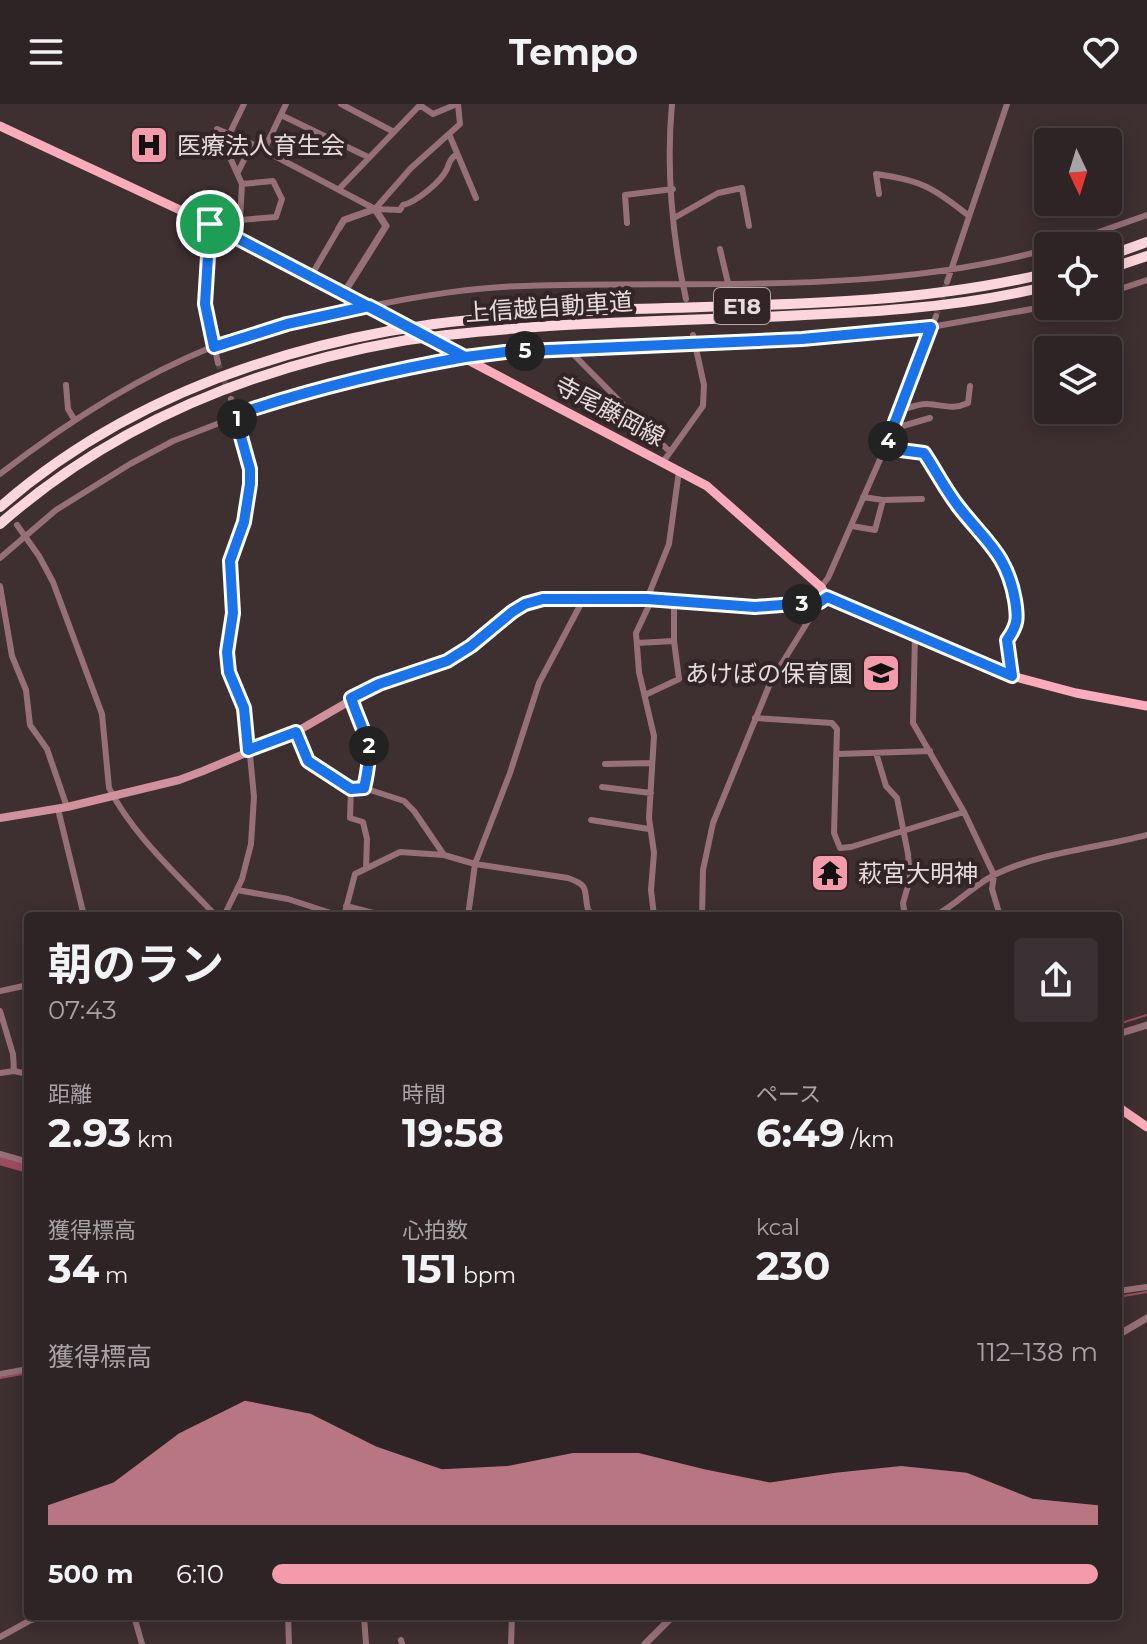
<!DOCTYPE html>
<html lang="ja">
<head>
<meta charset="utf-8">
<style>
	:root { --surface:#2e2325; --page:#3a2f32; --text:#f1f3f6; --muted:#a7a4a7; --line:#494042; --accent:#f39aab }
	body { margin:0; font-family:Montserrat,"Noto Sans JP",sans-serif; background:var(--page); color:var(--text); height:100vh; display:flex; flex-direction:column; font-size:30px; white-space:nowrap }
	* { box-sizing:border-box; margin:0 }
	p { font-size:26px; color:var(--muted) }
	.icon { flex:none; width:44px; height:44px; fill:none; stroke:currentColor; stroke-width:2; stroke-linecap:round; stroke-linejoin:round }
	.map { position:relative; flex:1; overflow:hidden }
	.details { position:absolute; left:24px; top:808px; width:1098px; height:708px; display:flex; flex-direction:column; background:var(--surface); border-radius:8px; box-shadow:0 4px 20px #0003,0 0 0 2px var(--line) }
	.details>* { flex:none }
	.needle { width:52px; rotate:176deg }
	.fabs { position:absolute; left:1034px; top:24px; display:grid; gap:16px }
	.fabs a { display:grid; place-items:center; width:88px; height:88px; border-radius:8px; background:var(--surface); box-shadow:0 4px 20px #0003,0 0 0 2px var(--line); font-size:40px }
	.pin { position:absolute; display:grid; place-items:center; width:68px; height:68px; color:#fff; margin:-34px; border:4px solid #fff; border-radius:50%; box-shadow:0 2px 8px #0007 }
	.km { position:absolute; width:40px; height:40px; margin:-20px; border-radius:50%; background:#222; color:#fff; font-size:22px; line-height:40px; text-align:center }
	.round { display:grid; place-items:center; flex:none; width:84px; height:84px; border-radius:8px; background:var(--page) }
	.overview { display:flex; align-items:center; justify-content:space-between; height:136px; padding:0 24px }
	h1 { font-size:44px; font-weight:700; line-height:60px }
	.stats { display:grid; grid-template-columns:repeat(3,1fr); gap:12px; height:136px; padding:8px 24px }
	.stats div { display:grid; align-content:center }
	.stats b { font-size:40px; font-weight:700 }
	.stats small { font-size:22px; font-weight:400 }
	.stats p { font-size:22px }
	.chart { height:224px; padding:16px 24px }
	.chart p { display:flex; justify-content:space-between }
	.chart svg { width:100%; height:144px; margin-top:8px; fill:var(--accent); opacity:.7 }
	ul { padding:0 24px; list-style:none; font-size:26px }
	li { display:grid; grid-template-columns:128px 96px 1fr; align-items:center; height:60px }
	li i { height:20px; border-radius:10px; background:var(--accent) }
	header { display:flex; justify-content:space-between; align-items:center; height:104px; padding:0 24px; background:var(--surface); font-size:36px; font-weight:700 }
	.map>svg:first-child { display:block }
</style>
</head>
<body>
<header><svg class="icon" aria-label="menu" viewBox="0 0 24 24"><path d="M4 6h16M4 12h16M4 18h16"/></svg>Tempo<svg class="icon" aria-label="heart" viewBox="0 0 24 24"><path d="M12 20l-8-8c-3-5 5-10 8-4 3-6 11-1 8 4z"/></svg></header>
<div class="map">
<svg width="1147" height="1540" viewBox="0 0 1147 1540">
	<rect width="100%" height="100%" fill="#3e2f31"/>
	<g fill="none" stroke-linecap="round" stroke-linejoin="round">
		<path stroke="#a04c5f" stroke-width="2" d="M1118 920 1147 911
			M1118 1193 1147 1188
			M0 1274 28 1269"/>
		<path stroke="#a04c5f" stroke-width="12" d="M0 1055 28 1063"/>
		<path stroke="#57494b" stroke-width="6" stroke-dasharray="6 3" stroke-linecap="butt" d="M936 212 947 178
			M218 259 231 295"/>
		<path stroke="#977077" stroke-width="6" d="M341 0 394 28
			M672 0C666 63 672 133 686 195
			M421 2 433 10 457 0
			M281 11 368 53
			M230 29 244 0
			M449 30 476 94
			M264 46 286 0
			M238 68 252 40
			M242 80 273 77 282 95 276 113 240 116 242 80 217 25 252 40 375 105 400 106 403 101C416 98 441 78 447 65 450 57 450 55 457 50
			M340 84 421 0
			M879 90 876 70C921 76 934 84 969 112
			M375 105 411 64 460 20 458 0
			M674 114 718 89 742 84 749 122
			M627 119 625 91 673 85
			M210 120 205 200 218 259
			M1059 142 1147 111
			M720 145 728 179
			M311 172 339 124
			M947 178 1007 0
			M1108 189 1147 176
			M572 245 573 250 670 348
			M66 281 68 305 74 315
			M901 306C908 304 920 299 928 300 943 301 953 306 968 299L970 282
			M895 318 899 323 930 314
			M885 344 924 349 947 388 998 449 1009 467 1018 519 1007 536 1012 572
			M663 358 703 302 704 281 693 231
			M0 370C66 319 135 274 212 243 263 224 316 212 370 202 421 192 473 183 525 182 697 176 880 192 1048 145
			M863 393 883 396 922 395
			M17 421 39 452 53 478 102 610 109 684C134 733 179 772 216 812
			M852 422 875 426 883 396
			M0 454 56 406 130 360 173 337 284 294 392 266 505 248 802 235 931 223 1049 202
			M0 482 12 552 26 586 30 621 47 645 67 703
			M821 483 828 474 885 344 936 212
			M647 495 669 440 679 367
			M652 495 636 529 639 568 654 632 649 714 654 749 651 786 654 812
			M915 531 913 619 964 708 994 771 992 785 1000 812
			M637 539 674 537
			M645 591 679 575 674 537V497
			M351 594C365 635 375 637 364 684
			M755 614 832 619 837 625 834 729 840 744 851 743 964 708
			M296 628 308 657 351 685 364 684 404 697 414 707 444 751 475 760 568 774C591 782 583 786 588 806L594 812
			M876 649 886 682 897 694 908 750 910 775 903 799 905 812
			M838 650 930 647
			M605 660 652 659
			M602 683 651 689
			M351 685 350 714 363 718 367 735 366 764
			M58 705 84 812
			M591 716 649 725
			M237 786 288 795 340 812
			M346 802 385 812
			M224 812 242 775 251 740 254 693 247 619 244 604 229 568 227 548 233 509 230 457 244 418 250 380 247 349 231 295
			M344 812 355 770 400 748 444 751
			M468 812 475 760 510 669 539 579 584 494
			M702 812 703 766 713 719 771 577 820 498
			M935 812C957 800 975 780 996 770 1042 748 1098 744 1147 731
			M0 887 28 881
			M0 907 13 950 14 967
			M0 969 14 967 28 970
			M0 1050 28 1058
			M1118 1187 1147 1183
			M0 1270 28 1265
			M66 1512H86
			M134 1512 142 1540
			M288 1512 289 1540
			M364 1512 366 1540
			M0 1533 29 1517 44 1512
			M401 1536 402 1540
			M511 1540 512 1512"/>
		<path stroke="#977077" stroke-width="7" d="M339 124 344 116 375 105 386 122 344 189
			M1118 930 1147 921
			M1118 1231 1147 1214
			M645 1540 673 1512"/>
		<path stroke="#d0919c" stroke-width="8" d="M0 714 67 703 179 676 203 667 296 628 379 580 447 557 471 542 512 508 533 497 584 494 647 495 755 503 820 498 827 493"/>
		<path stroke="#fbabb9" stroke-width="9" d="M0 22 210 120 707 382 821 483 827 493 1012 572 1076 589 1147 602
			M1118 1003 1147 1023"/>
		<path stroke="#fdd5dc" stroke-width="10" d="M1108 152 1147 138
			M1108 165 1147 152
			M434 220C490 213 547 209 604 206 753 200 903 204 1048 169
			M447 231C552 219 658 217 764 213 859 209 955 205 1048 182
			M0 403C110 307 247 253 389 227
			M0 420C116 318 256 262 407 236"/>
		<path stroke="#fdd5dc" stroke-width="10" d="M389 227 434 220
			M407 236 447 231"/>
	</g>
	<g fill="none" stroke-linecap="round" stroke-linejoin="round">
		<defs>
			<path id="route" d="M210 120 465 253C386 267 311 285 235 311L250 365V380L244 418 230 457 233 509 227 548 229 568 244 604 248 646 296 628 308 657 351 685 364 684C375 637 365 636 351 594L379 580 447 557 471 542 512 508 525 500 543 495H647L755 503 820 498 827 493 1012 572 1007 536C1018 521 1018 514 1015 496 1007 450 985 437 958 402 945 385 936 367 924 349L885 344 931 223 802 235 505 248 465 253 369 202 287 220 214 243 205 200 210 120"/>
		</defs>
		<use href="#route" stroke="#fff" stroke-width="16"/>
		<use href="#route" stroke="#1a73e8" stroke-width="10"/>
	</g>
	<defs>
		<symbol id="hospital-square" viewBox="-11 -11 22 22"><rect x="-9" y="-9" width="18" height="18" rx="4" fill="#f39aab" stroke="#332527"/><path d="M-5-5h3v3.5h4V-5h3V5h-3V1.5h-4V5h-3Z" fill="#111"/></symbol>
		<symbol id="school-square" viewBox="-11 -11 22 22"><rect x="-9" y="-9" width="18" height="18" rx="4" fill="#f39aab" stroke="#332527"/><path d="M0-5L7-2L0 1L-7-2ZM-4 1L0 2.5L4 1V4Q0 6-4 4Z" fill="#111"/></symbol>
		<symbol id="temple-square" viewBox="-11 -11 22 22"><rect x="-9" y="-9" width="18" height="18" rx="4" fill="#f39aab" stroke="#332527"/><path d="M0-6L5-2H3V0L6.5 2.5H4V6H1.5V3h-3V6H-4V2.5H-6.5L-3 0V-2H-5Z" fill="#111"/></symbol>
	</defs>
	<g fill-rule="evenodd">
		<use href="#hospital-square" x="127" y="19" width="44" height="44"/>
		<use href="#school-square" x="859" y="547" width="44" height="44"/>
		<use href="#temple-square" x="808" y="747" width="44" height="44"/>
	</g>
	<g text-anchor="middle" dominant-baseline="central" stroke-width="8" stroke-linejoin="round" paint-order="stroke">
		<rect fill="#332527" stroke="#b0a5a7" stroke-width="2" x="714" y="184" width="56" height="36" rx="6"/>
		<g font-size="22" font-weight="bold" fill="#e6dcde">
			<text x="742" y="202">E18</text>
		</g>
		<g font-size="24" fill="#e6dcde" stroke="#332527" text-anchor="start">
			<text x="177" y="41">医療法人育生会</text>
			<text x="853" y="569" text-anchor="end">あけぼの保育園</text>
			<text x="858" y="769">萩宮大明神</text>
		</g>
		<g font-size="24" fill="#e6dcde" stroke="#332527">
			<text transform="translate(549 203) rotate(-4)">上信越自動車道</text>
			<text transform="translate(610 307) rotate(28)">寺尾藤岡線</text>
		</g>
	</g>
</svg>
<div class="fabs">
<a><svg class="needle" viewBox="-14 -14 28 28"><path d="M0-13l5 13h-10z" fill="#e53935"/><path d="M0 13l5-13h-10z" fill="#a7a4a7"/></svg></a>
<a><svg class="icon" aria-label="locate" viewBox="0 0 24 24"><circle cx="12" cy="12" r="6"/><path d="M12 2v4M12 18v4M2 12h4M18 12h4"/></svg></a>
<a><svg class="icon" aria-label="layers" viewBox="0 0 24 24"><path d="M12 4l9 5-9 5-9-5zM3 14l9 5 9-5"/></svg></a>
</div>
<div class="pin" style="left:210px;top:120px;background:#1e9e55"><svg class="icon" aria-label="arrive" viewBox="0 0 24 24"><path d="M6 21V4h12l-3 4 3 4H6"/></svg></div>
<b class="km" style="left:237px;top:315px">1</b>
<b class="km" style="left:369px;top:642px">2</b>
<b class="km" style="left:802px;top:500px">3</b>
<b class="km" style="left:888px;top:337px">4</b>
<b class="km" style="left:525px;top:247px">5</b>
<section class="details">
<div class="overview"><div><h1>朝のラン</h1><p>07:43</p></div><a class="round"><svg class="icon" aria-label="share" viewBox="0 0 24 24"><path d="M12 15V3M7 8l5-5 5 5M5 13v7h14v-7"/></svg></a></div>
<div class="stats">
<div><p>距離</p><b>2.93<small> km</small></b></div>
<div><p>時間</p><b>19:58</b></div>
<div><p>ペース</p><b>6:49<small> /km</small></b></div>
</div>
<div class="stats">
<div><p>獲得標高</p><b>34<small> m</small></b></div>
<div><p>心拍数</p><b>151<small> bpm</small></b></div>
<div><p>kcal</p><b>230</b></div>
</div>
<div class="chart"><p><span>獲得標高</span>112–138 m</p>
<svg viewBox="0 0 160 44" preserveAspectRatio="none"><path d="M0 44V38L10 31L20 16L30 6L40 10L50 20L60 27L70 26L80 22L90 22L100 27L110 31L120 28L130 26L140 28L150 36L160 38V44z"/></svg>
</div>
<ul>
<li><b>500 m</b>6:10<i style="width:100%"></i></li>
</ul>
</section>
</div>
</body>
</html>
